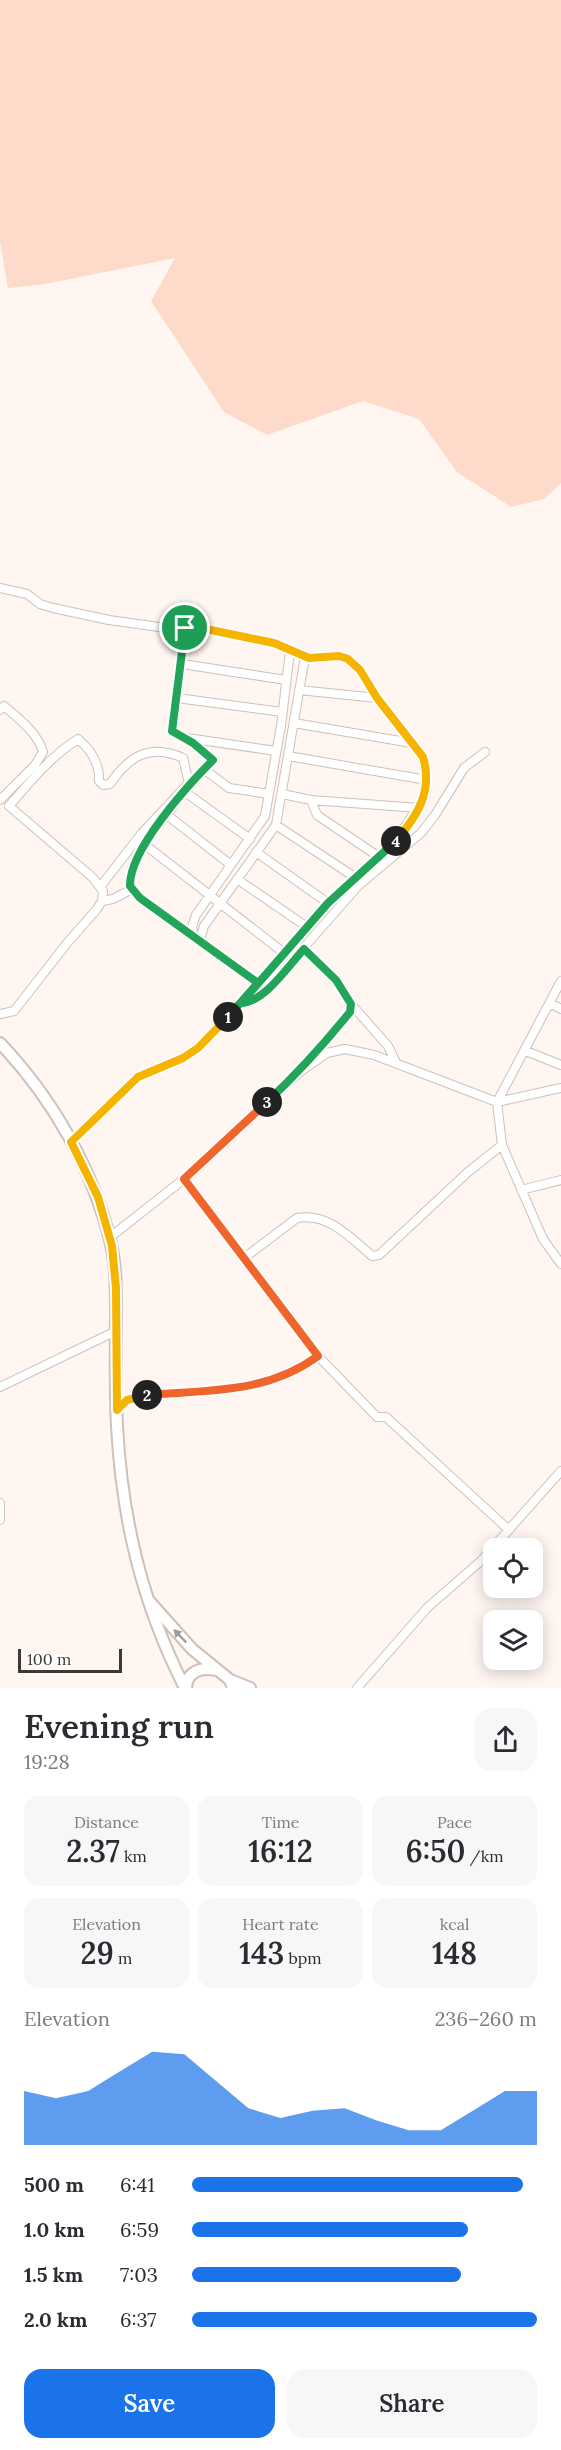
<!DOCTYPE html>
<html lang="en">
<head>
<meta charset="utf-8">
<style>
	:root { --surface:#fff; --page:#f7f7f7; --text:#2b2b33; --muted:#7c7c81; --accent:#1a73e8 }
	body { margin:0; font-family:Lora,serif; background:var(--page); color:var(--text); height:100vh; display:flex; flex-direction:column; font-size:22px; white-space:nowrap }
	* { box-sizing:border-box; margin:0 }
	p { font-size:20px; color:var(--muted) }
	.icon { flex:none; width:33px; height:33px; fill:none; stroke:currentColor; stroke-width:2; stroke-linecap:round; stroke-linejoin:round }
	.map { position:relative; height:1688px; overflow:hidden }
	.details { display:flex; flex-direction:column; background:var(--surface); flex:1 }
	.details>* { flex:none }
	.controls { position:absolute; left:483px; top:1538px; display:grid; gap:12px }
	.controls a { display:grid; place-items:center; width:60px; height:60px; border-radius:12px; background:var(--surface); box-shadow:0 3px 15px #0003; font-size:30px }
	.scale { position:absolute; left:18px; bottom:15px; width:104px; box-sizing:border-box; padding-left:6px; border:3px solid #3f3936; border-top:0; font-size:16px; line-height:21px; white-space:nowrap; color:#3f3936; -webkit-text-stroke:4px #fff; paint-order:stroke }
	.pin { position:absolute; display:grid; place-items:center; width:51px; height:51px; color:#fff; margin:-26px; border:3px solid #fff; border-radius:50%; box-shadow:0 2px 6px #0007 }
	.km { position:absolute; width:30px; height:30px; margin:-15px; border-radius:50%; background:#222; color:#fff; font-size:16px; line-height:30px; text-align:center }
	.round { display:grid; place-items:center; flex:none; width:63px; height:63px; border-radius:18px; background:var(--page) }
	.overview { display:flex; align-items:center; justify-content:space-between; height:102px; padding:0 24px }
	h1 { font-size:33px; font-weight:600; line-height:45px }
	.figures { display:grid; grid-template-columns:repeat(3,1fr); gap:9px; height:102px; padding:6px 24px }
	.figures div { display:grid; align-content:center; border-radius:15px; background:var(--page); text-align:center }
	.figures b { font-size:30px; font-weight:600 }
	.figures small { font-size:16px; font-weight:400 }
	.figures p { font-size:16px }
	.chart { height:168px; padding:12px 24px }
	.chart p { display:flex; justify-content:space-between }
	.chart svg { width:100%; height:108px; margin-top:6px; fill:var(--accent); opacity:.7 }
	.primary-button { display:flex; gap:12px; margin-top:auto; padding:12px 24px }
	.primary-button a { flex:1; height:69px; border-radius:18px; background:var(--accent); color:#fff; font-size:24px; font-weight:600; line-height:69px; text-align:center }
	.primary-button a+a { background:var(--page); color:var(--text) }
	ul { padding:0 24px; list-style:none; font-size:20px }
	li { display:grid; grid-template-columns:96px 72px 1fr; align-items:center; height:45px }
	li i { height:15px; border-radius:8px; background:var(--accent) }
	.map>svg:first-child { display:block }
</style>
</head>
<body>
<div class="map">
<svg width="561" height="1688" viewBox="0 0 561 1688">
	<rect width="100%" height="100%" fill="#fff5f1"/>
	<path fill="#fedaca" d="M0 0H561V483L544 499 511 507 457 472 419 419 363 401 267 435 224 412 151 301 175 258 45 284 8 288 0 242Z"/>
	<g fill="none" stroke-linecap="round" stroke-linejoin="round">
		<defs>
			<path id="minor" d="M0 588 27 594 40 604 53 608 109 620 159 627 206 629 274 643 309 658 339 656 348 659 360 671 377 698 422 757 427 780 425 796 397 839 328 903 227 1019 198 1048 183 1058 138 1077 71 1142
				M185 628 172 731 193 743 213 760 189 786
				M182 664 286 680
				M299 690 377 698
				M177 698 282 712
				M0 710 4 706C19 719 38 733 43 752L35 765 0 800
				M294 723 412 743
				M187 738 276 751
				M288 756 427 780
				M204 769 229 788 269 794
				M185 792 250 839
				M282 794 311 800 419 808
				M311 800 317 815 379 857
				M173 807C155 831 129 854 130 886L140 898 258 983
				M167 815 231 865
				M276 825 356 878
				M144 844 284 953
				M256 852 328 903
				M237 879 307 927
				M102 901 113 899 132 889
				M194 936 192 927 196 915 265 816 281 726 290 651
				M200 940 204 926 276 825 305 657
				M304 949 336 979 351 1004 350 1012 304 1066
				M561 981 497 1102 502 1145 543 1239 561 1264
				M241 1003 250 1002 261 996 358 886 421 833 435 815 464 768 485 752
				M550 1003 561 1009
				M351 1004 388 1046 396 1063
				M0 1014 14 1011 68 942 97 909 102 901 103 891 92 877 9 806C30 782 51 756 78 739 91 750 100 764 99 781L103 785 110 784C129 756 150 743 183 758L189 783 142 833 100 887
				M526 1051 561 1065
				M521 1190 561 1180
				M109 1238 184 1179 300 1072 327 1053 345 1049 374 1055 497 1102 561 1088
				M244 1258 297 1218C328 1212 351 1238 372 1256L379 1255 468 1172 502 1145
				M318 1356 377 1417H386L509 1530
				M0 1387 116 1331
				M117 1410 127 1400 139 1396C202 1391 265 1394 318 1356L184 1179
				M0 1503V1520
				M357 1688 428 1607 481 1561 561 1471"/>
			<path id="secondary" d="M0 1043C53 1099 93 1169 111 1244 116 1266 116 1290 116 1312 116 1350 115 1388 117 1426 122 1519 142 1604 185 1688
				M150 1602 192 1649 230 1680 233 1688
				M230 1680 250 1688
				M186 1688C187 1671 201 1667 216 1670"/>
		</defs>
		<use href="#minor" stroke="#cfc0b9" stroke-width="10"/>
		<use href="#secondary" stroke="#cfc0b9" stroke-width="14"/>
		<use href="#minor" stroke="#fff" stroke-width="8"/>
		<use href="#secondary" stroke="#fff" stroke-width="10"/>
	</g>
	<defs><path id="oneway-solid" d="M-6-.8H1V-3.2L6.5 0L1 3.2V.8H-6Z" transform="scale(1.5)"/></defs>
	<use fill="#9f9c9a" href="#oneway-solid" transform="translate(180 1636) rotate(-134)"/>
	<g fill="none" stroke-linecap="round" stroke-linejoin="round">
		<defs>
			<path id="split-1" d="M185 628 172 731 193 743 213 760C187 786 129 850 130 886L140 898 258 983 228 1017"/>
			<path id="split-2" d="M147 1395 127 1400 117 1410 116 1288 112 1246 98 1197 71 1142 138 1077 183 1058 198 1048 228 1017"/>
			<path id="split-3" d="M147 1395C208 1390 266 1394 318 1356L184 1179 267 1102"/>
			<path id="split-4" d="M267 1102C297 1074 324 1044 350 1012L351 1004 336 980 304 949C288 966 265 1002 241 1003L328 903 396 841"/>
			<path id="split-5" d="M185 628 206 629 274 643 309 658 339 656 348 659 360 670 377 698 423 757C433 791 418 815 396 841"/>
		</defs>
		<use href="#split-1" stroke="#fff" stroke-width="12"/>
		<use href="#split-2" stroke="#fff" stroke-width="12"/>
		<use href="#split-3" stroke="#fff" stroke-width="12"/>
		<use href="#split-4" stroke="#fff" stroke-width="12"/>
		<use href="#split-5" stroke="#fff" stroke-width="12"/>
		<use href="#split-1" stroke="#22a559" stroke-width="8"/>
		<use href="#split-2" stroke="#f5b400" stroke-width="8"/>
		<use href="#split-3" stroke="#f0652b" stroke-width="8"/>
		<use href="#split-4" stroke="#22a559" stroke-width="8"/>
		<use href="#split-5" stroke="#f5b400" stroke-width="8"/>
	</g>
</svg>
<div class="controls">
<a><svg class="icon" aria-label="locate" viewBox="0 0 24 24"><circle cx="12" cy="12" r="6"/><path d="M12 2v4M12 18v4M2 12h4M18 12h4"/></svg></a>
<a><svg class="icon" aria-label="layers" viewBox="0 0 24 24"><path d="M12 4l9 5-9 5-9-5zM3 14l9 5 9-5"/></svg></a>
</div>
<div class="scale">100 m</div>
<div class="pin" style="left:185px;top:628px;background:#1e9e55"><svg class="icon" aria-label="arrive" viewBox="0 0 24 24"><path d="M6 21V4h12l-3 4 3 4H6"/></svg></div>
<b class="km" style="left:228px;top:1017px">1</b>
<b class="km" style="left:147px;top:1395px">2</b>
<b class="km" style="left:267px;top:1102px">3</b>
<b class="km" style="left:396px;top:841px">4</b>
</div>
<section class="details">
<div class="overview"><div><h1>Evening run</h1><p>19:28</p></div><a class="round"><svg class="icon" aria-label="share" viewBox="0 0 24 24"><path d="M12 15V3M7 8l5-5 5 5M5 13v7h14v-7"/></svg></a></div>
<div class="figures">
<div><p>Distance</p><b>2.37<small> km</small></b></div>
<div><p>Time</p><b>16:12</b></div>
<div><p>Pace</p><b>6:50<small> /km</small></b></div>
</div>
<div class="figures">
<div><p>Elevation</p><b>29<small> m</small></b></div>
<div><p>Heart rate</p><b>143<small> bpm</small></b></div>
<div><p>kcal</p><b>148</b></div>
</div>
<div class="chart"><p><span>Elevation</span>236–260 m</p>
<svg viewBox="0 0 160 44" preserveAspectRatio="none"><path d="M0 44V22L10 25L20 22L30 14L40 6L50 7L60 18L70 29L80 33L90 30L100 29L110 34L120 38L130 38L140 30L150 22L160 22V44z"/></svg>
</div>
<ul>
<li><b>500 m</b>6:41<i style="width:96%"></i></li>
<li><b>1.0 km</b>6:59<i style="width:80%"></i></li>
<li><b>1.5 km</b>7:03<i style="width:78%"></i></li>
<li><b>2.0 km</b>6:37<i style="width:100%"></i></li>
</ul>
<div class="primary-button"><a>Save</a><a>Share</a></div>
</section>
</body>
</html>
